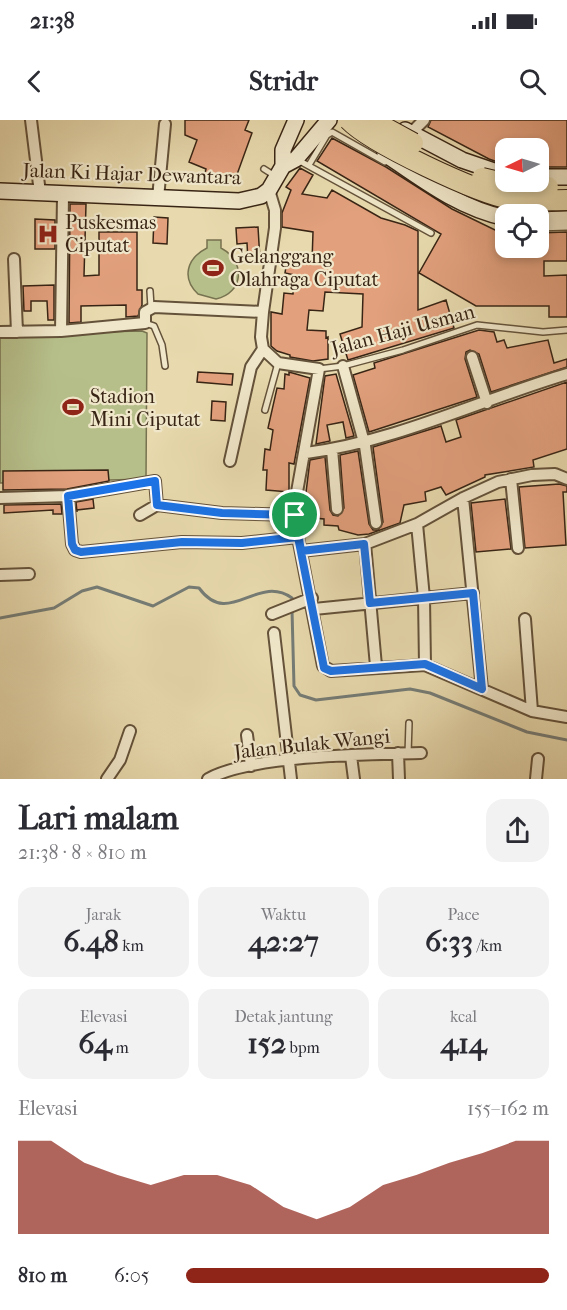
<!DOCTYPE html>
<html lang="id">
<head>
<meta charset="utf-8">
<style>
	:root { --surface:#fff; --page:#f2f2f3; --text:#2b2b33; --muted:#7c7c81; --accent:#8f2418 }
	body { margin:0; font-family:"IM FELL French Canon",serif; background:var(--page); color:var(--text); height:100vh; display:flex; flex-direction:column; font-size:22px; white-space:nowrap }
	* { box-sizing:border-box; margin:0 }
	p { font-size:20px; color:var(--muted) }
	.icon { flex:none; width:33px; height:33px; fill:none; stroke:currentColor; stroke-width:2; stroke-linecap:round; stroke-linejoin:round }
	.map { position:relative; height:659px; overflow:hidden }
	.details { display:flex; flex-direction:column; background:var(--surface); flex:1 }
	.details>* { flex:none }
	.needle { width:39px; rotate:265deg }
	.tools { position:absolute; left:495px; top:18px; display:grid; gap:12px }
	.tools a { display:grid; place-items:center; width:54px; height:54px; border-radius:12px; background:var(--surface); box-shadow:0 3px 9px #0003; font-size:30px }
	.pin { position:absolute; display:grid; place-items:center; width:51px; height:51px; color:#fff; margin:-26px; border:3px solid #fff; border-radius:50%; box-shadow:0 2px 6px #0007 }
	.round { display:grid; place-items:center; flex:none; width:63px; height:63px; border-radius:18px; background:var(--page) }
	.headline { display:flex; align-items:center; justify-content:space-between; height:102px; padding:0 18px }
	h1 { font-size:33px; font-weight:800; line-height:45px }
	.figures { display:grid; grid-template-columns:repeat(3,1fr); gap:9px; height:102px; padding:6px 18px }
	.figures div { display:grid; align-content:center; border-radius:15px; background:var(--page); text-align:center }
	.figures b { font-size:30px; font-weight:800 }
	.figures small { font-size:16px; font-weight:400 }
	.figures p { font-size:16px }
	.chart { height:168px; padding:12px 18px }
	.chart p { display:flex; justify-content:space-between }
	.chart svg { width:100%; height:108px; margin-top:6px; fill:var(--accent); opacity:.7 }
	ul { padding:0 18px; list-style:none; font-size:20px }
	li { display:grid; grid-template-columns:96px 72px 1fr; align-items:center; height:45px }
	li i { height:15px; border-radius:8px; background:var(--accent) }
	.status { display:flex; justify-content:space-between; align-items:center; height:42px; padding:0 30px; background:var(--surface); direction:ltr }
	.status svg { height:16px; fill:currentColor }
	header { display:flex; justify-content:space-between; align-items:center; height:78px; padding:0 18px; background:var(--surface); font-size:27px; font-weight:800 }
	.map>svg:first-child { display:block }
</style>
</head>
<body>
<div class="status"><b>21:38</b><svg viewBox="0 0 49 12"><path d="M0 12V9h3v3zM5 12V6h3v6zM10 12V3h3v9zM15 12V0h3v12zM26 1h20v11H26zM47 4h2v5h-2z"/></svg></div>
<header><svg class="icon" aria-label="back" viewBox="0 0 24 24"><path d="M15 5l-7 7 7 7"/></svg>Stridr<svg class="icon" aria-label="search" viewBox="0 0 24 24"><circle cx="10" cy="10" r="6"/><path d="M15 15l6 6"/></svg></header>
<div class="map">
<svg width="567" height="659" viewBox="0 0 567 659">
	<rect width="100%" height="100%" fill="#e8daae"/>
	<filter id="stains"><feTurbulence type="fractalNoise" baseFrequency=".00333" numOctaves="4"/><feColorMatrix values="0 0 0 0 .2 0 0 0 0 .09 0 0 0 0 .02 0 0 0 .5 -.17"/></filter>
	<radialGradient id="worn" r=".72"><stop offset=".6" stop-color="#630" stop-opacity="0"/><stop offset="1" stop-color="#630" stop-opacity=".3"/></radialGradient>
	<path fill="#b6bf8a" stroke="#77724f" stroke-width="1.5" d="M207 120H221V128C246 141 244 173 216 179L198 174C181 158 187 138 207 128Z
		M142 211 147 213 146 359 0 363V214Z"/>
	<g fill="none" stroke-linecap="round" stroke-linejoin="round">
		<path stroke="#757c76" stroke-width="3" d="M292 490 294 566 300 575 316 580 410 569 430 573 527 612 567 620
			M0 498 54 488 82 471 97 467 153 486 189 467 199 468C229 509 257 453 292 478"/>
	</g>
	<path fill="#e2a07d" stroke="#382414" stroke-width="1.5" d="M185 0H249L245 10 252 13 235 60 217 53 215 57 205 53 206 49 189 42 197 20 185 15Z
		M431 0H567V47H538V28H506V45L489 39 428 7Z
		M332 18 386 47 452 89 495 110 506 111V128H538V113L567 112V141H544V156L567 155V197H549V186H476L419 153 441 114 317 41Z
		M300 48 313 55 302 74 327 78 332 70 381 98 405 105 418 111V190L446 180 454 208 348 240 340 214 362 207 363 174 325 172 323 191 309 190 307 210 326 211V218L328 217V239L313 241 290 237V235L277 231 271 226V192L282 194 284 173 293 174 295 155 285 153 287 141 312 142 313 112 282 107V93L291 70 286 67Z
		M70 84H86L84 156 99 155V112H137V170H142V185L138 196 126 197V185L81 186V202L69 203Z
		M154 97 168 98 167 124 153 123Z
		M35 99 55 100V129H35Z
		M258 107 260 140 248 141 247 123 237 124 236 108Z
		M54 165V200H48L47 181H31V191H24L23 166Z
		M479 210 494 212 497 222 504 220 507 228 548 220 554 243 567 239V247L491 272 479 234 470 230 466 232 465 239 477 277 369 312 353 255 375 248 374 243Z
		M198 252 233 254 232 265 197 262Z
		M289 252 310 258 294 344 289 343V372L266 370 267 350H263L265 329 270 330 273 310 268 308 277 268 284 269 285 254 289 255Z
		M336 254 354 316 346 318 343 302 327 305 330 321 316 324 325 256Z
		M567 262V329L533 340 534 347 485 355V357L446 375 441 367 425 372 426 381 404 385 400 403 369 414 358 415 339 410 338 406 324 405V399L303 397 310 340 325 337 330 390 333 395 338 396 344 388 340 335 358 331 369 404 373 410H378L383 402 373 327 441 306 446 322 461 317 456 300Z
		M212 281 226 282 225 301 211 300Z
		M108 350 109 361 67 369 3 370V351Z
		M559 364 567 366V372H563L566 425 525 428 519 367Z
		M93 379 94 388 77 390V392L76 382Z
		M505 379 511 429 476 432 471 383Z
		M61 384 62 394H53V390L4 393V385Z"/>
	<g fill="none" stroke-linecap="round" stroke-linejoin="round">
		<defs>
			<path id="lane" d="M298 40 431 113
				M309 45 327 15 332 12 385 42
				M264 49 275 56
				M538 108 567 107
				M150 171 151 187
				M145 203 154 206 162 225 165 246
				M319 249 343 246 403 230 477 205 543 212 567 210
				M265 290 278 243
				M408 634 409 603"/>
			<path id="street" d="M31 0 40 73
				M411 13 424 0
				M269 70 275 90V108L263 192 261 217 263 229 278 243 319 249 295 383V402L323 546 331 551 425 545 532 591 567 597
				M158 78 165 4
				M14 139 17 212
				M61 211 63 76
				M0 212 61 211 145 203V192L154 187 263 192
				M472 237 487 283
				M343 246 365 326 376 403
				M332 329 337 389
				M306 333C397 321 480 280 567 254
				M230 341 251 247 263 229
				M511 359 518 428
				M68 376 72 424 75 430 81 432 182 422 242 423 298 417
				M0 378 68 376 155 361 157 385
				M463 378 482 569
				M140 395 157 385 222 393 295 395
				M417 404 424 478 425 545
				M365 424 376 546
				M301 431 365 424 417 404 463 378 498 362 532 355 555 354 567 359
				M0 455 29 454
				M314 489 473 473
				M272 494 312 478
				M525 499 532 591
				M274 513 291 659
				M247 615 251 646
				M398 633 399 659
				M351 636 354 659
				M107 659 120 640 130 611
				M208 659C251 635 369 634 421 633
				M536 659 538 639"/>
			<path id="secondary" d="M405 10 462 40 503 54
				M385 34C423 60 459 88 506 98
				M283 46 296 39 329 0
				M538 57H567
				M0 71 239 81 261 76 269 70 283 46V30L296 0
				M538 100 567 99"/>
		</defs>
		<use href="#lane" stroke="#64523a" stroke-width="8"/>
		<use href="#street" stroke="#64523a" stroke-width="14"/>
		<use href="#secondary" stroke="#382414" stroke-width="18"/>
		<use href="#lane" stroke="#f0e7ca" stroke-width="5"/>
		<use href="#street" stroke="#f0e7ca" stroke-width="10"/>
		<use href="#secondary" stroke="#f0e7ca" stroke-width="15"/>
		<defs>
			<path id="highway-bridge" d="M349 0C371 23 479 74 511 79 529 82 549 80 567 80
				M371 0 413 23
				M482 58 503 63 548 67"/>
		</defs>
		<use href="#highway-bridge" stroke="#382414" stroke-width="22" stroke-linecap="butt"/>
		<use href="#highway-bridge" stroke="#e8daae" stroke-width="20"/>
	</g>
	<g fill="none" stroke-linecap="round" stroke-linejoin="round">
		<defs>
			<path id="route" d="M295 395 222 393 157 385 155 361 68 376 72 424 75 430 81 432 182 422 242 423 298 417 324 548 331 551 425 544 482 569 473 473 370 483 364 424 301 431 295 395"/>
		</defs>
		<use href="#route" stroke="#fff" stroke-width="12"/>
		<use href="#route" stroke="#1a73e8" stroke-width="8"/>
	</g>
	<defs>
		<symbol id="hospital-bare" viewBox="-9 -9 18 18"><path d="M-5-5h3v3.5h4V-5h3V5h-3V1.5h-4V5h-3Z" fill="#8f2418" stroke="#f0e7ca" stroke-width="2.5" paint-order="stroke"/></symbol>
		<symbol id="stadium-bare" viewBox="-9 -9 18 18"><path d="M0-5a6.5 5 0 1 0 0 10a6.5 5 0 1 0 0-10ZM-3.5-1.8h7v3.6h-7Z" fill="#8f2418" stroke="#f0e7ca" stroke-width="2.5" paint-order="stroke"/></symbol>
	</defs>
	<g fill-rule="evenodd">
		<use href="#hospital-bare" x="33" y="99" width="30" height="30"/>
		<use href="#stadium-bare" x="198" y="133" width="30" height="30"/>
		<use href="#stadium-bare" x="58" y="272" width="30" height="30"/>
	</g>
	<g text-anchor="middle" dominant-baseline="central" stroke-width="4.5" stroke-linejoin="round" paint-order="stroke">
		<g font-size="20" fill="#382414" stroke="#f0e7ca">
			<text transform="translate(132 54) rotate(2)">Jalan Ki Hajar Dewantara</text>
			<text transform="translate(403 210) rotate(-15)">Jalan Haji Usman</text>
			<text transform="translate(312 624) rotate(-6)">Jalan Bulak Wangi</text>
		</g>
		<g font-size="20" fill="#382414" stroke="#f0e7ca" text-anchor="start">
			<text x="65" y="102">Puskesmas<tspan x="65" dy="23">Ciputat</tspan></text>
			<text x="230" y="136">Gelanggang<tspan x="230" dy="23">Olahraga Ciputat</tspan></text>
			<text x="90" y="276">Stadion<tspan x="90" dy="23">Mini Ciputat</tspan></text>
		</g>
	</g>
	<rect width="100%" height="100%" filter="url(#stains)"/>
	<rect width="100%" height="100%" fill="url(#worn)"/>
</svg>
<div class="tools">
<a><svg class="needle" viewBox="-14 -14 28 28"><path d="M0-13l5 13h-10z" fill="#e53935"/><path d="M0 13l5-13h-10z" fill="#7c7c81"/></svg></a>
<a><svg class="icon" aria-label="locate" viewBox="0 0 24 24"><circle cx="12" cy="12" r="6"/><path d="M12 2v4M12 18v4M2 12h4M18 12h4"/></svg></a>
</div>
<div class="pin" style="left:295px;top:395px;background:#1e9e55"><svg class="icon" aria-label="arrive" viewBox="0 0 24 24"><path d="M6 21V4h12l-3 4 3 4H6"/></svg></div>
</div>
<section class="details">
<div class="headline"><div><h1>Lari malam</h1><p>21:38 · 8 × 810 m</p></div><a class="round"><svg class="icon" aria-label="share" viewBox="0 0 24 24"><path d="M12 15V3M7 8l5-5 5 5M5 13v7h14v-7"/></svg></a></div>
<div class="figures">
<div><p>Jarak</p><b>6.48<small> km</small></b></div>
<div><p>Waktu</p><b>42:27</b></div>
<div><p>Pace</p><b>6:33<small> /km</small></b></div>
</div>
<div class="figures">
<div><p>Elevasi</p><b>64<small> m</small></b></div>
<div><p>Detak jantung</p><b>152<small> bpm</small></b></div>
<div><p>kcal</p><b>414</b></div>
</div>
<div class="chart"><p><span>Elevasi</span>155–162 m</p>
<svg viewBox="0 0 160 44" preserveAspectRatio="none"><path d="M0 44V6L10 6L20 15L30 20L40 24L50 20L60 20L70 24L80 33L90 38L100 33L110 24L120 20L130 15L140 11L150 6L160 6V44z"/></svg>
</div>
<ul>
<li><b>810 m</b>6:05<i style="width:100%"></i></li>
</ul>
</section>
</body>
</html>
